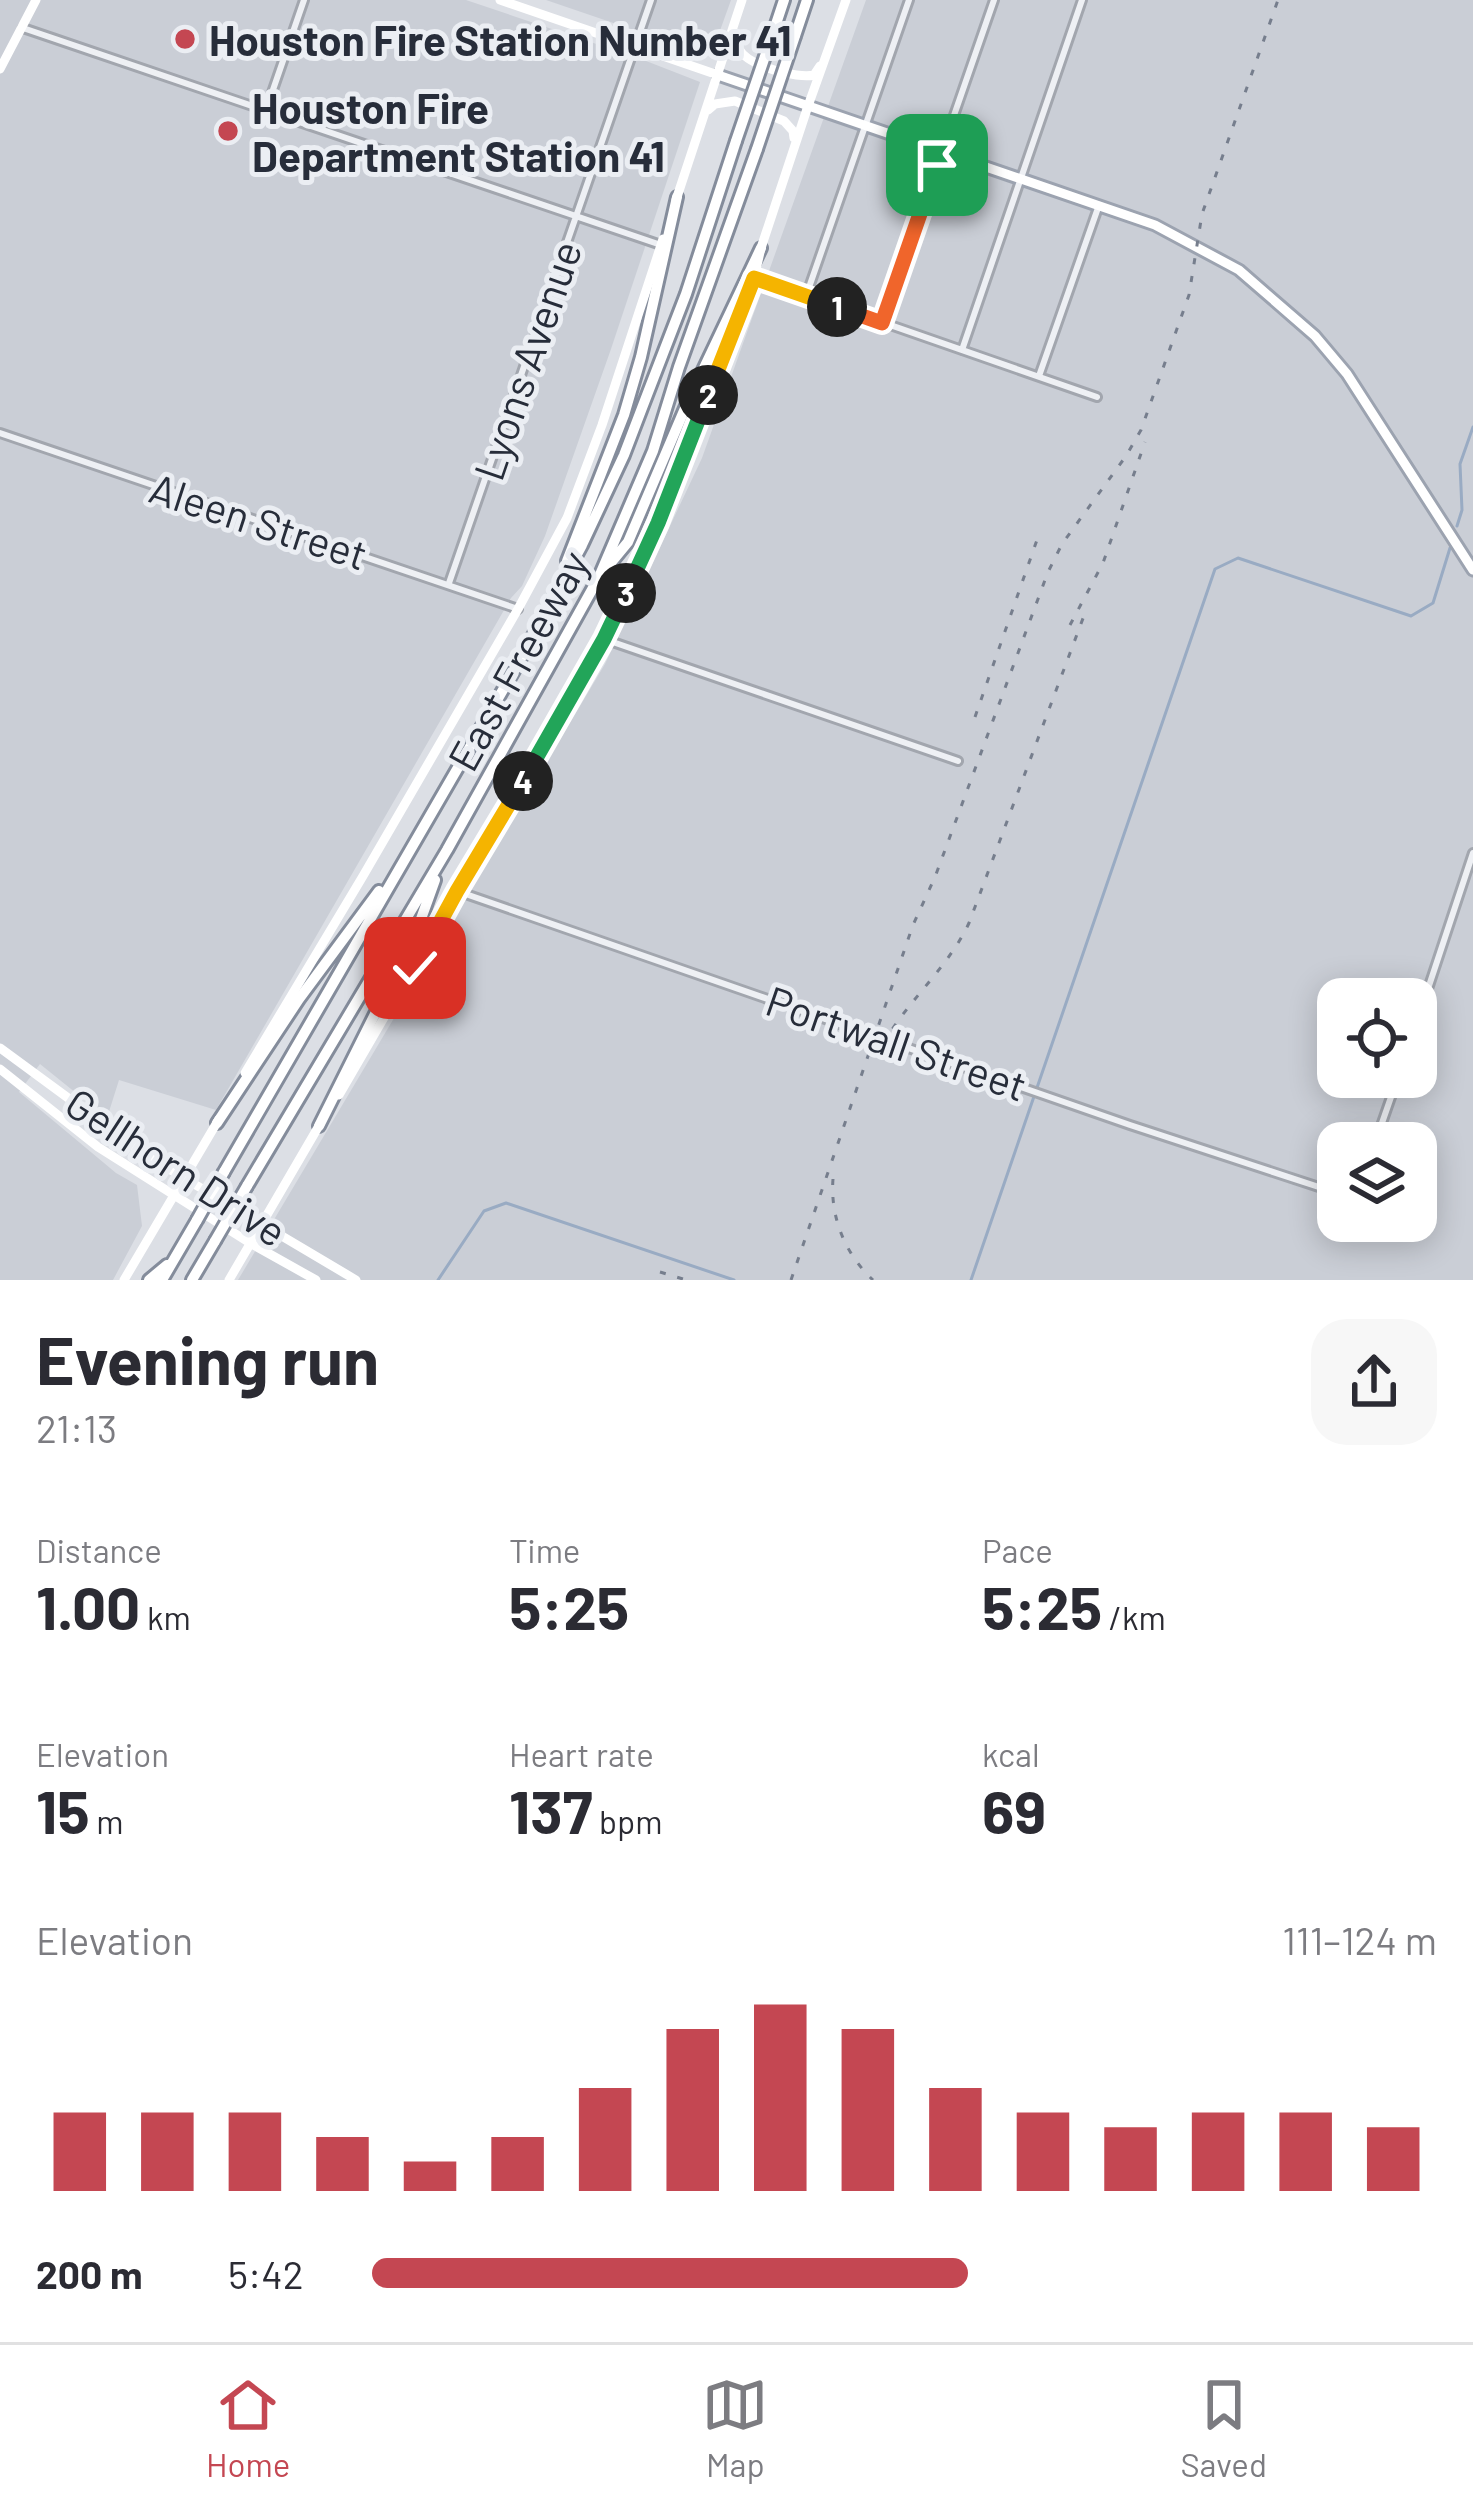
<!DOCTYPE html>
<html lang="en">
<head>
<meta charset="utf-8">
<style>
	:root { --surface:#fff; --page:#f7f7f7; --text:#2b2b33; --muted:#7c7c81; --line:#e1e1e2; --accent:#c44752 }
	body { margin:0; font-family:Barlow,sans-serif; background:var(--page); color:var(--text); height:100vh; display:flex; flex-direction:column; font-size:45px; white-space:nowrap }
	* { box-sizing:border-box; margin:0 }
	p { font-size:39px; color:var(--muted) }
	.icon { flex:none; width:66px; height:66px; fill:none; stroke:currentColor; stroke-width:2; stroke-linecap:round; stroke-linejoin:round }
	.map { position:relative; height:1280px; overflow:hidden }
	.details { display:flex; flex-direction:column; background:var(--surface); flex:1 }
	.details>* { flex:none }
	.tools { position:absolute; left:1317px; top:978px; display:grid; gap:24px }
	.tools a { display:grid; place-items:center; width:120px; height:120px; border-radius:24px; background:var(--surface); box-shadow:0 6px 30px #0003; font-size:60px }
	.pin { position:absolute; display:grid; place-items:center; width:102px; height:102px; color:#fff; margin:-51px; border-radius:24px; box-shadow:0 6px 18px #0006 }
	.km { position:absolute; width:60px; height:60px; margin:-30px; border-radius:50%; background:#222; color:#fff; font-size:33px; line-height:60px; text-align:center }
	.round { display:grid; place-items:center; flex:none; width:126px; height:126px; border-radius:36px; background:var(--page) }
	.overview { display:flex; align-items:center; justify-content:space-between; height:204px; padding:0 36px }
	h1 { font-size:66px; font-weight:700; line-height:90px }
	.figures { display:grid; grid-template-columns:repeat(3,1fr); gap:18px; height:204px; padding:12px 36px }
	.figures div { display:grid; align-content:center }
	.figures b { font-size:60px; font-weight:700 }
	.figures small { font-size:33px; font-weight:400 }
	.figures p { font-size:33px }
	.chart { height:336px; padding:24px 36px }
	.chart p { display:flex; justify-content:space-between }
	.chart svg { width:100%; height:216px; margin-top:12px; stroke:var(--accent); stroke-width:6 }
	ul { padding:0 36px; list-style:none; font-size:39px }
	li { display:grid; grid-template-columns:192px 144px 1fr; align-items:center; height:90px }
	li i { height:30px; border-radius:15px; background:var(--accent) }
	.tabs { display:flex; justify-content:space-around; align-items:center; height:168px; border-top:3px solid var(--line); background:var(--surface); font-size:33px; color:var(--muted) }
	.tabs a { display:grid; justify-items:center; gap:6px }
	.tabs .selected { color:var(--accent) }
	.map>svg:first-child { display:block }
</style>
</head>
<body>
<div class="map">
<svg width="1473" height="1280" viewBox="0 0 1473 1280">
	<rect width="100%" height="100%" fill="#dcdfe5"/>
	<path fill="#caced6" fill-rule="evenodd" d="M0 0H466L641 59 700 82 611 349 545 536 522 586 511 598 216 1110 119 1080 107 1118 40 1064 19 1092 116 1173 137 1185 142 1226 113 1280H0Z
		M546 0H731L713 50 707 55Z
		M866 0H1473V1280H238L605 664 702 458ZM1338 999H1416V1077H1338ZM1338 1143H1416V1221H1338Z"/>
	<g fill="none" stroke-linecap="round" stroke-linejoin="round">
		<path stroke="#99abc3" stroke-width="3" d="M1457 526 1462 510 1460 464 1473 427
			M438 1280 484 1211 506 1203 734 1280
			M971 1280 1215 569 1238 558 1411 616 1433 603 1450 548"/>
		<defs>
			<path id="minor" d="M23 28 661 245
				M266 110 304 0
				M755 278 1097 397
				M806 296 909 0
				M882 323 994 0
				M962 350 1082 0
				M1039 376 1099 205
				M0 433 518 609
				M449 583 651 0
				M604 639 958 761
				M457 891 1130 1125 1331 1191 1338 1190
				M1416 1025 1473 853
				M1375 1143 1398 1077"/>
			<path id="primary" d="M718 75 1155 225 1239 270 1315 336 1347 374 1473 570"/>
			<path id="motorway" d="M774 30 784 0
				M795 36 807 0
				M567 561 624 415 641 357 677 197
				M609 565 628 542 686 406 761 248
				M217 1123 299 999 379 891
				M319 1126 417 930 435 880
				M224 1172 515 669 582 545 624 455 642 408 686 294 736 141
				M247 1186 447 850 599 577 653 451 679 367 757 149
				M149 1280 167 1265
				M162 1280 197 1220
				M192 1280 215 1241"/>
		</defs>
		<use href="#minor" stroke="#a2a6ae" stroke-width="12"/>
		<use href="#primary" stroke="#9ca3b0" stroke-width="15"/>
		<use href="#motorway" stroke="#848c9b" stroke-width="16"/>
		<use href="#minor" stroke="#eef0f4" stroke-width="6"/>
		<path stroke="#fff" stroke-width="9" d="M500 0 718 75
			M733 29C733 32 737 47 739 49 748 66 797 79 814 75L820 66
			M0 69 36 0
			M708 110 715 104 735 101 784 121 793 131 794 138
			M676 200 742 0
			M0 1048 147 1156 356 1280
			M0 1069 98 1147 250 1243 316 1280
			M245 1073 363 876 518 609 567 518 602 425 663 239
			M339 1095 604 639 658 523 754 278 761 248 808 106 846 0
			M124 1280 219 1119
			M229 1280 320 1124"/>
		<use href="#primary" stroke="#fff" stroke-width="9"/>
		<use href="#motorway" stroke="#fff" stroke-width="10"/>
		<path stroke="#767e8d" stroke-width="3" stroke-dasharray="6 12" stroke-linecap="butt" d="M1070 625 1103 563 1145 442
			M975 717 1038 537
			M883 1044C908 1000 948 968 969 923L1085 613
			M833 1179C830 1217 845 1254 873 1280
			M660 1272 686 1280
			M791 1280 913 925 935 877 1048 572 1062 544 1126 456 1141 430 1189 295 1202 214 1278 0"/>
		<defs>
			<path id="motorway-bridge" d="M736 141 774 30
				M757 149 795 36
				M197 1220 224 1172
				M215 1241 247 1186"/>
		</defs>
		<use href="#motorway-bridge" stroke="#848c9b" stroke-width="16" stroke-linecap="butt"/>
		<use href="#motorway-bridge" stroke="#fff" stroke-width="10"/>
	</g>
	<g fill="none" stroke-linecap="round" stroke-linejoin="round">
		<defs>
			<path id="split-1" d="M837 307 882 323 937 165"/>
			<path id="split-2" d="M708 395 754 278 837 307"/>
			<path id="split-3" d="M626 593 658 523 708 395"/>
			<path id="split-4" d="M523 781 604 639 626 593"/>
			<path id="split-5" d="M415 968 457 891 523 781"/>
		</defs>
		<use href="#split-1" stroke="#fff" stroke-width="24"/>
		<use href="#split-2" stroke="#fff" stroke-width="24"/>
		<use href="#split-3" stroke="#fff" stroke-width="24"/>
		<use href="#split-4" stroke="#fff" stroke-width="24"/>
		<use href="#split-5" stroke="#fff" stroke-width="24"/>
		<use href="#split-1" stroke="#f0652b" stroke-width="15"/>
		<use href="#split-2" stroke="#f5b400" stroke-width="15"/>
		<use href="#split-3" stroke="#22a559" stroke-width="15"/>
		<use href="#split-4" stroke="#22a559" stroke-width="15"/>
		<use href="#split-5" stroke="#f5b400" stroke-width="15"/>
	</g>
	<g fill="#c44752" stroke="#ebeef3" stroke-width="4.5">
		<circle cx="185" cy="39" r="12"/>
		<circle cx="228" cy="131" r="12"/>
	</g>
	<g text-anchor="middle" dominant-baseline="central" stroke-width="10" stroke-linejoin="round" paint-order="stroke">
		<g font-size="42" font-weight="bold" fill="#272d3a" stroke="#ebeef3" text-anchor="start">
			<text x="209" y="39">Houston Fire Station Number 41</text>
			<text x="252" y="107">Houston Fire<tspan x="252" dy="48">Department Station 41</tspan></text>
		</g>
		<g font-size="42" fill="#272d3a" stroke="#ebeef3">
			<text transform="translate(526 360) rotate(-71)">Lyons Avenue</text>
			<text transform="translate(259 520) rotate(18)">Aleen Street</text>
			<text transform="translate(517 660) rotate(-61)">East Freeway</text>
			<text transform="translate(897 1042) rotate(19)">Portwall Street</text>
			<text transform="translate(177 1166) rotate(33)">Gellhorn Drive</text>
		</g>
	</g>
</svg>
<div class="tools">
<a><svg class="icon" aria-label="locate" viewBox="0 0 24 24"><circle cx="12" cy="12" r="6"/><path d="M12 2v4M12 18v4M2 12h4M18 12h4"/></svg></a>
<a><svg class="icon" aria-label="layers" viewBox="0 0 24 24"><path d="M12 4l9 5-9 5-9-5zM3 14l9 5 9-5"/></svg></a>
</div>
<div class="pin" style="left:937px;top:165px;background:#1e9e55"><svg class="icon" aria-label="arrive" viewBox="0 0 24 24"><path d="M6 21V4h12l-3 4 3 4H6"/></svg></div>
<div class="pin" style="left:415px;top:968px;background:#d93025"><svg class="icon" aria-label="check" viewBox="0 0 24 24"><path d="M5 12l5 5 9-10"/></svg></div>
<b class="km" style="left:837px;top:307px">1</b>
<b class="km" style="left:708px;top:395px">2</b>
<b class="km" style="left:626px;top:593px">3</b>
<b class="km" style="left:523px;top:781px">4</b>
</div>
<section class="details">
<div class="overview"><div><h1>Evening run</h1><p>21:13</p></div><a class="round"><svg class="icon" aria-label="share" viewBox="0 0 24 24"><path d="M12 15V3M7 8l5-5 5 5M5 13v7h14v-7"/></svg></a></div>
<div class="figures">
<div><p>Distance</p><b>1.00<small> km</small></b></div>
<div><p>Time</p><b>5:25</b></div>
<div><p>Pace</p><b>5:25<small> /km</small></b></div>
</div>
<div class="figures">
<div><p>Elevation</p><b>15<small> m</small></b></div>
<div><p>Heart rate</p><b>137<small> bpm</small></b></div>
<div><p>kcal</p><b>69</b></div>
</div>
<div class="chart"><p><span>Elevation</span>111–124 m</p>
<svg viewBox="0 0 160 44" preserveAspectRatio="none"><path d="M5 44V28M15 44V28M25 44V28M35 44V33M45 44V38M55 44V33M65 44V23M75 44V11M85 44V6M95 44V11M105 44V23M115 44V28M125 44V31M135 44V28M145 44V28M155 44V31"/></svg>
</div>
<ul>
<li><b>200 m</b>5:42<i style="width:56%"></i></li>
</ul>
</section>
<nav class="tabs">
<a class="selected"><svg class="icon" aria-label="home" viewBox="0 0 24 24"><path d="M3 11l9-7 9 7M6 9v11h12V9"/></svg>Home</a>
<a><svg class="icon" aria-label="map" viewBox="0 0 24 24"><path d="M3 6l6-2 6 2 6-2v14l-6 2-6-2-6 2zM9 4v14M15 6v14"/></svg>Map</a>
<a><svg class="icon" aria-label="saved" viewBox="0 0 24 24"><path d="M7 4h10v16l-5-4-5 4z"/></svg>Saved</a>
</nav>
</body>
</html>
